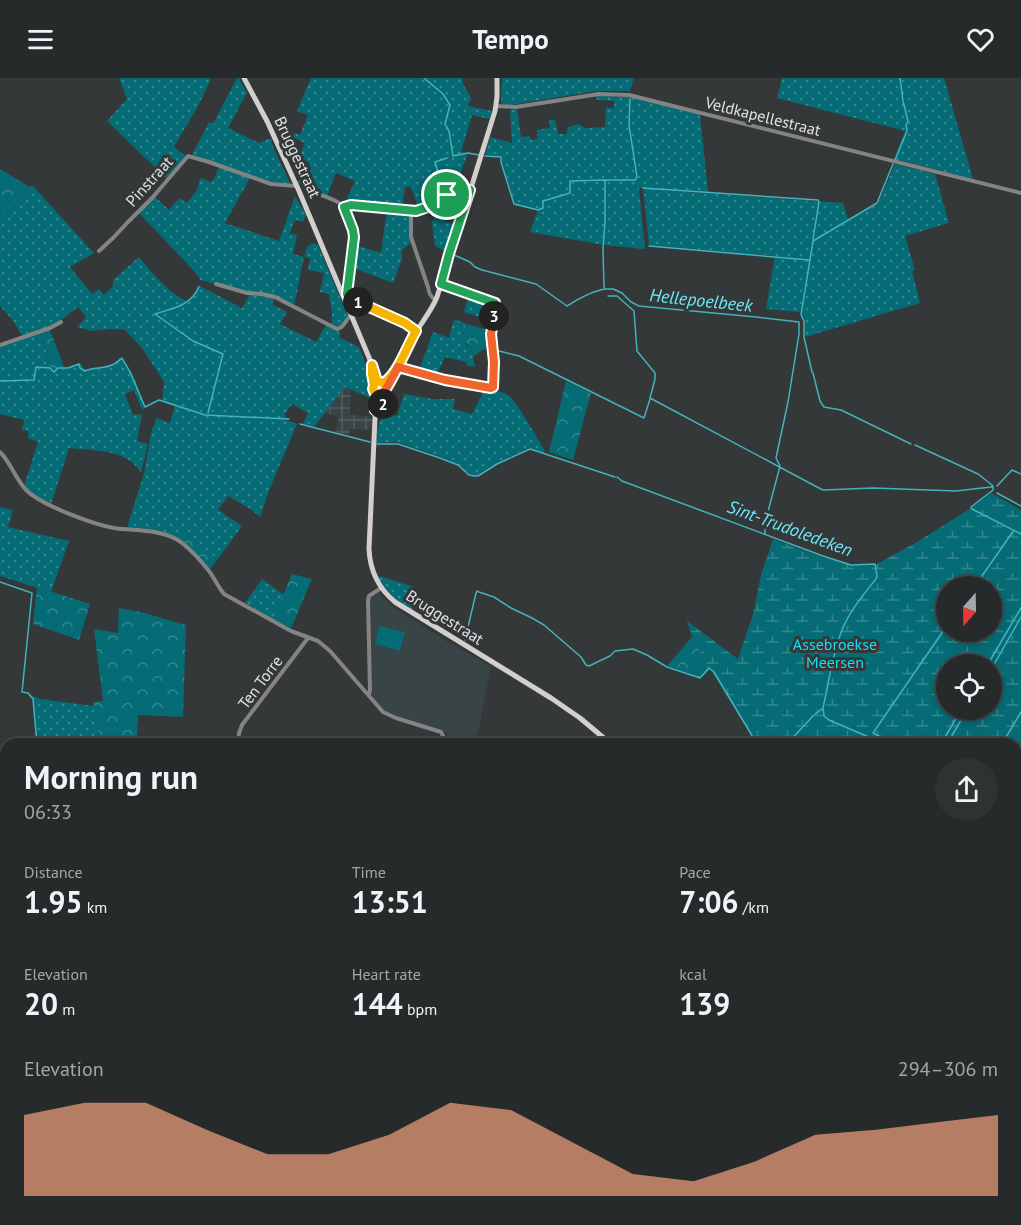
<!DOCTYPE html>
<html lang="en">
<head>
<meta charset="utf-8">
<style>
	:root { --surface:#272a2b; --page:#2f3233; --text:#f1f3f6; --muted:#a4a7a9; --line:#434647; --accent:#f1a17d }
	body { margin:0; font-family:"PT Sans",sans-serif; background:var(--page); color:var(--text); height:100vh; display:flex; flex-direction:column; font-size:22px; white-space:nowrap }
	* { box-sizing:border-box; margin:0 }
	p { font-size:20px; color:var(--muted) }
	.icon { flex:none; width:33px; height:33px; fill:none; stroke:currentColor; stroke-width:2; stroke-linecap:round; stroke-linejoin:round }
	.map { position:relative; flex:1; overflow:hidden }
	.panel { position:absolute; left:0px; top:660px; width:1022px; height:488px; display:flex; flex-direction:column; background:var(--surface); border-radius:18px 18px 0 0; box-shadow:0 3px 9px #0003,0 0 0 2px var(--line) }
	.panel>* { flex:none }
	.needle { width:39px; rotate:200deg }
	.tools { position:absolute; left:936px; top:498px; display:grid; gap:12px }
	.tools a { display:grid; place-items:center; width:66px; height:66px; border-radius:50%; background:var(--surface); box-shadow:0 3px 9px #0003,0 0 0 2px var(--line); font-size:30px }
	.pin { position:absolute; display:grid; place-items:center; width:51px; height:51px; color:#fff; margin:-26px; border:3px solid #fff; border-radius:50%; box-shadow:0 2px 6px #0007 }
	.km { position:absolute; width:30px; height:30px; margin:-15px; border-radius:50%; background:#222; color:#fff; font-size:16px; line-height:30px; text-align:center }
	.round { display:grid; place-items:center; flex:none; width:63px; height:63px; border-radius:32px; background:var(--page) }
	.overview { display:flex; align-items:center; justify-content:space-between; height:102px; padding:0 24px }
	h1 { font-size:33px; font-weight:800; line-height:45px }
	.metrics { display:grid; grid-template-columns:repeat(3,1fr); gap:9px; height:102px; padding:6px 24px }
	.metrics div { display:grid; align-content:center }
	.metrics b { font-size:30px; font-weight:800 }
	.metrics small { font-size:16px; font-weight:400 }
	.metrics p { font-size:16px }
	.chart { height:168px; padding:12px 24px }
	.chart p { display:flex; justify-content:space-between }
	.chart svg { width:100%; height:108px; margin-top:6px; fill:var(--accent); opacity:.7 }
	header { display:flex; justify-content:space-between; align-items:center; height:78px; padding:0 24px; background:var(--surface); font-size:27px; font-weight:800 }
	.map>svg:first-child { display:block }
</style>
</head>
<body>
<header><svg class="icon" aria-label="menu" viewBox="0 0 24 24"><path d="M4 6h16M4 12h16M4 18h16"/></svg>Tempo<svg class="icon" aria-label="heart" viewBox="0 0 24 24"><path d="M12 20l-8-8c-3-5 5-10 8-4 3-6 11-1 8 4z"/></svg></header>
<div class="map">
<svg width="1021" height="1147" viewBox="0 0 1021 1147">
	<defs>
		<pattern id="industrial-grid" width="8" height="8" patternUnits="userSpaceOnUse" patternTransform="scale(1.5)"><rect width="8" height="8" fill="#384445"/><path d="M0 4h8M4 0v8" fill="none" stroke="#545f60"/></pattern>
		<pattern id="grass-dots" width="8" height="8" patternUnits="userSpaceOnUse" patternTransform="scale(1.5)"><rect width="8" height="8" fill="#056b75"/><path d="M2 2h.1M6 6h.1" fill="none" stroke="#35878f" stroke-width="1.8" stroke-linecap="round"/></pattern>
		<pattern id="forest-crowns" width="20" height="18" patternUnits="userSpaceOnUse" patternTransform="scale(1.5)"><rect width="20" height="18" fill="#056b75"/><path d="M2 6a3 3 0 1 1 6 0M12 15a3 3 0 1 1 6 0" fill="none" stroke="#35878f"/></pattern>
		<pattern id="wetland-marsh" width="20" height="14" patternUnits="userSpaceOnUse" patternTransform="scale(1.5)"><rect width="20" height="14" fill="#056b75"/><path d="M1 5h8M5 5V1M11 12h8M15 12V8" fill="none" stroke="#35878f"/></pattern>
	</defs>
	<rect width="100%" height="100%" fill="#343839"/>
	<path fill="#384445" d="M378 515 396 531 448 564 491 588 476 666H447V655L385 634 373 621 370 589V521Z"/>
	<path fill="url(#industrial-grid)" d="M345 309 351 311 350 337 372 339 371 352 350 351 349 357 335 354 339 339 325 335Z"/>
	<path fill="url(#grass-dots)" d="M119 0H209L211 1 198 28 174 69 186 78 168 102 107 43 127 21Z
		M237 0H239L247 15 228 50 259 65 271 60 273 69 291 107 271 104 192 77 209 44 213 46Z
		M311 0H462L463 6 471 20 468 28 492 33 489 41 472 37 461 74 468 75 459 99 442 104 445 117 419 131 411 109H405L402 130 345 125 355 103 336 95 327 118 305 109 297 104 304 96 310 85 299 79 305 65 292 59 294 55 300 57 308 37 297 33Z
		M502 0H634L630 13H596L510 27 501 26Z
		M782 0H944L973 101 894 81 905 53 777 20Z
		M596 18 630 19 700 36 708 114 660 112 843 125 848 141 878 126 895 86 935 96 949 145 905 158 915 192 912 193 920 225 805 259V242L800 234 766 231 775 178 649 167 643 110H639L645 171 604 167 530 154 538 132 515 126 502 84V79L485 77 490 59 512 65 510 32 517 31 521 59 530 58 531 62 538 60 537 52 550 50 549 42H555L558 56H567L568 49 578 46 585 50 605 49 606 30H614V23L597 22Z
		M219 88 250 100 225 145 279 163 295 118 306 137 303 144 295 142 290 155 297 157 293 176 304 179 307 169 313 165 318 167 348 238 341 250 331 249 332 236 329 216 320 214 324 195 308 192 310 180 304 179 294 229 279 220 250 215 200 202 196 195 138 134 155 119 169 132 179 120 187 125 197 112 200 100 211 104 214 101Z
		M32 107 94 175 70 189 92 216 99 211 104 217 113 208V202L139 179C153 196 166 212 186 223L194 217 198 207 242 230 250 216 275 220 272 226 287 234 280 246 316 264 326 247 339 252 340 260 359 269 366 287 369 289 370 312 373 321 345 309 314 349 303 346 308 335 292 326 285 336 286 342 297 346 270 410 260 439 252 432 228 418 218 432 242 448 217 482 186 453 180 461 164 454 127 450 144 395 152 350 154 348 156 340 170 345 175 328 162 323 164 304 142 270 125 252 110 251 92 253 77 249 86 239 78 229 55 247 22 258 14 244 0 228V138Z
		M387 131 410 134 409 154 411 165 402 172V181L393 205 351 189 355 167 381 175Z
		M434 139 456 147 447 174 435 168 432 145Z
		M469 217 493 225 492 243 464 234Z
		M454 241 466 246 461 263C468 266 469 272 475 277L473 279 475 289 466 287 467 284 445 279 436 299 418 295 433 254 449 260Z
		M42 254 50 292 65 291 80 285 84 291 89 292 111 287 114 286 120 279C134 292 139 313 145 330L142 332 134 312 125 316 133 337 142 336 137 363 148 366 141 394C137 389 132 384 127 381 112 372 87 372 69 370L51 426 31 415 24 408 38 364 28 360V353L22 352 24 342 0 336V267Z
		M485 311C493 312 501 313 508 317 517 323 538 362 545 373L543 375 530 370 527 371 491 388 476 398H472L457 386 436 377 397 364 376 365 377 353 383 334 397 338 404 316 433 321H455L453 331 472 336Z
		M0 429 13 432 8 449 69 463 51 514 0 498Z
		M376 497 414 509 412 532 390 517Z
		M262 501 284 517 273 541 245 525Z
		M28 616 40 621 94 628 100 663H109V666H36L33 621Z
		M0 708H6V986L0 983Z
		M28 1142H104L117 1147H26Z
		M130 1142H912L911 1147H129Z"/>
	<path fill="url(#forest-crowns)" d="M0 91 30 109 1 138H0Z
		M466 246 491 253V267L475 277 469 271 468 267 461 263Z
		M49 250 65 291 50 292 41 252Z
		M566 303 591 315 573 382 549 374Z
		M186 452 217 482 210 491 180 461Z
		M292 496 312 501 291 550 273 541Z
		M37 509 90 526 79 562 33 546Z
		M119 530 141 534 186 547 183 639 138 637 137 661 100 663 93 624 103 623 94 551 118 555Z
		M692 559 710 591 701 600 667 588Z"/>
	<path fill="url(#wetland-marsh)" fill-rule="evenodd" d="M991 415 1021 432V863H1018V810L1016 809V666H757L710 591 692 559 687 543 738 581 753 536 761 497 773 461 822 479 851 487H875L917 464 971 430ZM946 508H992V554H946ZM946 586H992V632H946Z"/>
	<path fill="#056b75" d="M379 548 405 554 400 573 375 566Z"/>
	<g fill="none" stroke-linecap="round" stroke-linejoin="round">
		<path stroke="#44b2bc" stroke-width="1.5" d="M424 0 443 16 450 27 445 46 449 53 453 78 468 75 479 77
			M485 78 501 79V84L514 126 538 132 543 130V123L570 115V103L605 102V143L603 171 604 209 605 211H613L622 215 631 224 639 228 756 239 799 244V256L788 324 776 380 780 388 765 445V456
			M895 82 907 53 906 47 908 43 903 23 900 0
			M606 102H635L637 99 629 47 630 21
			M441 104 435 84 447 80
			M643 110 818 122 819 124 813 161
			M649 168 809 182
			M454 177 470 184 475 189 482 192 536 206 567 228C578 221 592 213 605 211
			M199 209C190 228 174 230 155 236L193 263 223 276 208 335
			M608 218H617L634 233 637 273 655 295V301L650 320 817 409 823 412 873 410 956 413 991 409 993 408
			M498 229 494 253 495 272 519 278 644 340 650 321
			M812 294 804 259V243L801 237 813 163 877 125 893 86
			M813 295 820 323 824 329 841 332 911 366
			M0 303 34 302 36 289 50 290 54 294 58 290H68L79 286 80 290 85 293C93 289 105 291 114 286 117 284 120 282 122 280L130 294 145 329 159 322 205 337 289 341
			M300 346 370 364
			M377 366H398L437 379 458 387 469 397 474 398H478L497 386 530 371 615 399
			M915 367 978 396 992 407
			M617 399 622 403 823 478 851 487 875 486 877 498 876 501C863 517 849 534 842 552 832 577 829 604 823 630L824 638 829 642 885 666
			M997 408 1012 392 1021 396
			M997 415 1021 428
			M971 430V429L993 412V408
			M972 431 1021 456
			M0 504 32 515 22 614 28 615 33 621 37 666
			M975 508 1014 452
			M465 562 476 515 477 513 479 514 494 519 511 530 532 540 544 547 581 579 586 587 589 588 610 578 615 573 633 571 647 577 667 589 700 600 709 590 714 594 757 666
			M988 586 1021 530
			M992 590 1021 539
			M815 636 822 631
			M787 666 813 638
			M895 666 873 655 946 549
			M941 666 961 632
			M947 666 967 632
			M1002 666 1021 634
			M1016 718 1021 721
			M1016 724 1021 726
			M1016 765 1021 752
			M1018 800 1017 788 1021 778
			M1016 868H1021
			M0 943 6 945
			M448 1142V1147"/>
		<path stroke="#858383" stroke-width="4" d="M496 28 516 29 599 16 629 17 1021 115
			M307 112C316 116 337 121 343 128 349 135 353 150 354 159L346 213 348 218 352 221 405 245 416 253
			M344 129 351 127 387 130 416 133 425 130 453 114 470 112
			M411 133V159L428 209C429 215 430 219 436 222
			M99 173 113 160 128 144 153 119 188 78 209 84 271 106 296 108
			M216 206 247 215 262 216 275 219 337 251C345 250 345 241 351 238
			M0 267 50 250 61 244
			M398 289 445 302 489 310 493 309 494 284 491 256 495 225 439 205
			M375 332 381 334 386 319 383 315
			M0 374C11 385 15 400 26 412 41 427 92 446 114 450 134 453 158 451 176 461 187 467 202 484 209 493 215 501 218 509 224 516L291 553 318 563 330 573 383 634 396 640 441 654 443 658 444 666
			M369 616 370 613 368 523 369 518 381 510
			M238 666 239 655 242 647 308 560
			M0 707H6
			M1016 865H1021
			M1016 943H1021
			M1016 989 1021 990
			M1016 1026C1018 1037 1021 1048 1016 1058
			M140 1142H141
			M451 1142 452 1147
			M52 1147 54 1142
			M357 1147 358 1142"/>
		<path stroke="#d3cfcd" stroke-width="5" d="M244 0 267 43 299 113 373 289
			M372 287C371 296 373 311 376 318L369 471C370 493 378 510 395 524L551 620 580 640 611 666
			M379 324C381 314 389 309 393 301 398 288 403 274 410 263 419 248 431 234 437 219L495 33 497 19V0
			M1016 1061 1021 1064"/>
	</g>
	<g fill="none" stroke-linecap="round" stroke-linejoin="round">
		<defs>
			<path id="split-1" d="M358 224 349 220 347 216 354 159 353 152 344 129 351 127 416 133 425 130 447 117"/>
			<path id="split-2" d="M358 224 405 245 416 253C407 268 397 298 383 305L377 303 372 287V296L374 307 373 311 376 318 375 332 381 334 383 326"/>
			<path id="split-3" d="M383 326 386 319 383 315C389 307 393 298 398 289L445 302 491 310 493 309 494 284 491 256 494 238"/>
			<path id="split-4" d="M447 117 456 113 470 112 449 176 441 206 495 225 494 238"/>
		</defs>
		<use href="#split-1" stroke="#fff" stroke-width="12"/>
		<use href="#split-2" stroke="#fff" stroke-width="12"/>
		<use href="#split-3" stroke="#fff" stroke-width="12"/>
		<use href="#split-4" stroke="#fff" stroke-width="12"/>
		<use href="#split-1" stroke="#22a559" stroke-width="8"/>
		<use href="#split-2" stroke="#f5b400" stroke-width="8"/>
		<use href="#split-3" stroke="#f0652b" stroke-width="8"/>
		<use href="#split-4" stroke="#22a559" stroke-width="8"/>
	</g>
	<g text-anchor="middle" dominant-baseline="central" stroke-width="6" stroke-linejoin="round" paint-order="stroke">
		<g font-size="16" fill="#e1e3e3" stroke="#343839">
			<text transform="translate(763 38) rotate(14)">Veldkapellestraat</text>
			<text transform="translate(298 79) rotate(65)">Bruggestraat</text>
			<text transform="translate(149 103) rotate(-48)">Pinstraat</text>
			<text transform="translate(445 539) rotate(32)">Bruggestraat</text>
			<text transform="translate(260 604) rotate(-53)">Ten Torre</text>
		</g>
		<g font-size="16" fill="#15def2" stroke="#343839">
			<text x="835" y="566">Assebroekse<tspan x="835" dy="18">Meersen</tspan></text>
		</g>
		<g font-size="18" font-style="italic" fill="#6de8f7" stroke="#343839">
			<text transform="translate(701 222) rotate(6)">Hellepoelbeek</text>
			<text transform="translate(790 450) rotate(20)">Sint-Trudoledeken</text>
		</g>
	</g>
</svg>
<div class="tools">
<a><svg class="needle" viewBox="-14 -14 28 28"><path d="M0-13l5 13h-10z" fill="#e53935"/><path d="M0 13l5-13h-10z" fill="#a4a7a9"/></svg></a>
<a><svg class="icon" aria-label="locate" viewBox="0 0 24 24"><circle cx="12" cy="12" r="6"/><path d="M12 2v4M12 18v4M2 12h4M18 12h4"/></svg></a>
</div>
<div class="pin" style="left:447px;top:117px;background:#1e9e55"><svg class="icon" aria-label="arrive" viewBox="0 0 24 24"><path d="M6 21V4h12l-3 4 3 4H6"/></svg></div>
<b class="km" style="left:358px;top:224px">1</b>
<b class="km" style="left:383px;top:326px">2</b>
<b class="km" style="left:494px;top:238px">3</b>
<section class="panel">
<div class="overview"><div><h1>Morning run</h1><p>06:33</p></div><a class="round"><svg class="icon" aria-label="share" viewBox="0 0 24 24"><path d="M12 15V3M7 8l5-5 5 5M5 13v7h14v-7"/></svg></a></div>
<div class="metrics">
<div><p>Distance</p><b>1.95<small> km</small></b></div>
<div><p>Time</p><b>13:51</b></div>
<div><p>Pace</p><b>7:06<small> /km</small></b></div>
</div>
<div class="metrics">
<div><p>Elevation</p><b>20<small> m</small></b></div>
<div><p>Heart rate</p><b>144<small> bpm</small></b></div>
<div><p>kcal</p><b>139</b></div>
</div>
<div class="chart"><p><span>Elevation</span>294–306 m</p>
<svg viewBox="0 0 160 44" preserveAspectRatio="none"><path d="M0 44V11L10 6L20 6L30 17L40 27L50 27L60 19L70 6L80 9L90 22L100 35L110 38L120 30L130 19L140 17L150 14L160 11V44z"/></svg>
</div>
</section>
</div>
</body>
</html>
